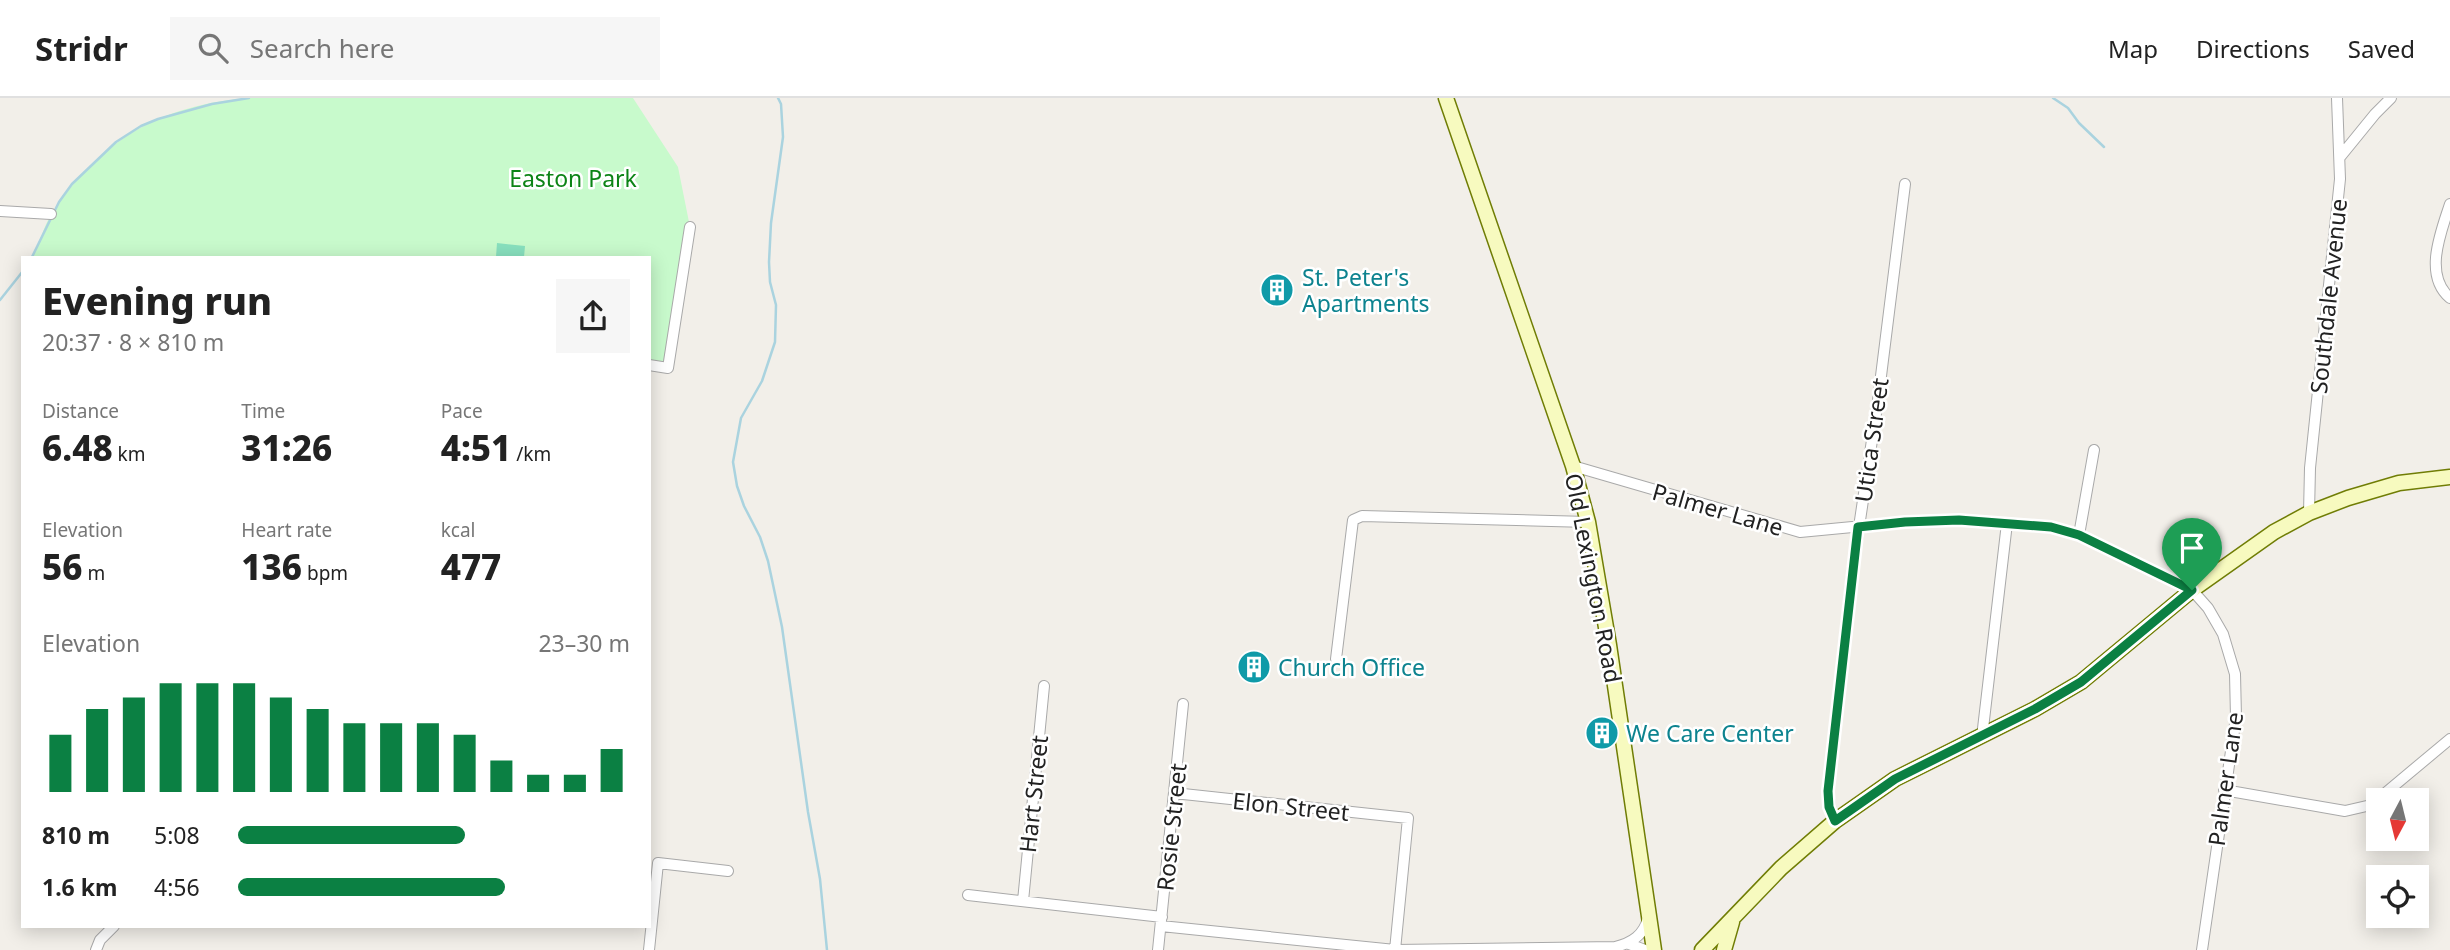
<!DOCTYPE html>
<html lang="en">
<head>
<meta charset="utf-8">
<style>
	:root { --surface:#fff; --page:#f6f6f6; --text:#222; --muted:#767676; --line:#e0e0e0; --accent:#0b8043 }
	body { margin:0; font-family:"Noto Sans",sans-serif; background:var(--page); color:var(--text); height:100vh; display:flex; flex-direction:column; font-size:26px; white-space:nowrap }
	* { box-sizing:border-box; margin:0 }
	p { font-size:23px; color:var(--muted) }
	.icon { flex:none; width:38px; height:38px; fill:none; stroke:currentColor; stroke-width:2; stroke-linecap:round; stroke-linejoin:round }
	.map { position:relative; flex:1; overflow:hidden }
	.sheet { position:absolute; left:21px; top:158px; width:630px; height:672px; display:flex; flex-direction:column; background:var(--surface); border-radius:0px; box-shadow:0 4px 18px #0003 }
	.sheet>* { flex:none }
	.needle { width:46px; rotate:187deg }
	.buttons { position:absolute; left:2366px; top:690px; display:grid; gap:14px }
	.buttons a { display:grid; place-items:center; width:63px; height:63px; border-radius:0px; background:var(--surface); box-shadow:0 4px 18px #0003; font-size:35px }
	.pin { position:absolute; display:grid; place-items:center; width:60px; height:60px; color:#fff; margin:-72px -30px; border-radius:50% 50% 50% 0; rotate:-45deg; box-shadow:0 0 7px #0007 }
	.pin .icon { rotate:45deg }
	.round { display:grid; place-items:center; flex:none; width:74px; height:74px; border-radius:0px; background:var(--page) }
	.head { display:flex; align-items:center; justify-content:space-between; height:119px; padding:0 21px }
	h1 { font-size:38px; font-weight:800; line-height:52px }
	.figures { display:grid; grid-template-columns:repeat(3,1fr); gap:10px; height:119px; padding:7px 21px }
	.figures div { display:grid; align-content:center }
	.figures b { font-size:35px; font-weight:800 }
	.figures small { font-size:19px; font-weight:400 }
	.figures p { font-size:19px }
	.chart { height:196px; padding:14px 21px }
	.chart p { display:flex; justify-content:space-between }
	.chart svg { width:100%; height:126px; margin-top:7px; stroke:var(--accent); stroke-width:6 }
	ul { padding:0 21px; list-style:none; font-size:23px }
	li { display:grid; grid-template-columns:112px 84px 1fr; align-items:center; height:52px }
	li i { height:18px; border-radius:9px; background:var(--accent) }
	header { display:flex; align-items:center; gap:42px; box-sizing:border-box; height:98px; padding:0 35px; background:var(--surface); border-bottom:2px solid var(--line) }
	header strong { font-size:33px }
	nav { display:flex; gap:38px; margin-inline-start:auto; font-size:24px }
	.search { width:490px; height:63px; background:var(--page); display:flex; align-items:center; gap:18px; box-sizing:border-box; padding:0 24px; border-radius:0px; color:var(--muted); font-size:26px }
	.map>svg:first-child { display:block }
</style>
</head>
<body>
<header>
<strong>Stridr</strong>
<div class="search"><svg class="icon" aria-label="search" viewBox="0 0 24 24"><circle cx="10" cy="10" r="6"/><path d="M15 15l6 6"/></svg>Search here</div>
<nav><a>Map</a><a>Directions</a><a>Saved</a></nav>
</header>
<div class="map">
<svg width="2450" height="852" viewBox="0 0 2450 852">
	<rect width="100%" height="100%" fill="#f2efe9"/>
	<path fill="#c8facc" d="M249 0H633L678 69 690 129 668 270 649 267V159H32C40 146 43 129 52 115 101 42 160 7 249 0Z"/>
	<path fill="#88e0be" d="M497 145 525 148 524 159H496Z"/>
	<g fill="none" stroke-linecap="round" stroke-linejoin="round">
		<path stroke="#aad3df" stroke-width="2.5" d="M778 0 781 6 783 39 771 125 769 164 770 184 776 207 775 244 762 283 741 320 733 364 737 388 744 408 760 439 768 463 782 529 808 714 820 781 827 852
			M2053 0 2068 10 2079 25 2104 49
			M32 159 59 104 72 86 116 44 141 28 158 21 212 6 249 0
			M0 202 23 173"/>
		<defs>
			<path id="street" d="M2340 59 2375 16 2391 0
				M2450 106C2441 134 2423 177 2450 200
				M0 113 51 116
				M649 267 668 270 690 129
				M1573 368 1800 434 1905 424 1959 422 2051 429 2079 437 2192 492 2208 510 2223 536 2235 576 2236 619 2202 852
				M2309 415 2310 370 2340 81 2337 0
				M2079 437 2094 352
				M1336 561 1353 422 1362 418 1588 424
				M1982 639 2007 425
				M2224 692 2345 713 2371 707 2450 641
				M1174 695 1408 720 1395 852
				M1835 723 1830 709 1828 693 1853 469 1878 302 1905 86
				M968 797 1162 819
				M1023 803 1044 588
				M1161 828 1395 852 1615 849C1632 845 1644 837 1648 820
				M1629 846 1645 852
				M96 852 100 842 114 828
				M649 852 658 765 728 773
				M1158 852 1183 606"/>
			<path id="secondary" d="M1446 0 1573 368 1588 424 1609 547 1654 852
				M1702 852 1781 770 1835 723 1895 681 2035 611 2081 584 2192 492 2274 434 2309 415 2348 400 2399 385 2450 379
				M1724 852 1732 824"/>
		</defs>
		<use href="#street" stroke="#a9a9a9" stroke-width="12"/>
		<use href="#secondary" stroke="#707d05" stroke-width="17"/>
		<use href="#street" stroke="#fff" stroke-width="10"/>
		<use href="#secondary" stroke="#f7fabf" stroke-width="14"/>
	</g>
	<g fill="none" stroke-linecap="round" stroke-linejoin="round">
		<defs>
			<path id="route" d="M1959 422 2051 429 2079 437 2192 492 2081 584 2035 611 1895 681 1835 723 1829 709 1828 693 1858 429 1905 424Z"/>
		</defs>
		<use href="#route" stroke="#fff" stroke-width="14"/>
		<use href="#route" stroke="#0b8043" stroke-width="9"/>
	</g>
	<defs>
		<symbol id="building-disc" viewBox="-11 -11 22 22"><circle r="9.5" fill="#0f9aa8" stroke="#fff"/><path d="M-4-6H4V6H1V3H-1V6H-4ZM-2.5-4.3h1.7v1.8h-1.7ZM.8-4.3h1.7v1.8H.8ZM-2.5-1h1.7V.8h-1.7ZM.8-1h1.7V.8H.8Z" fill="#fff"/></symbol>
	</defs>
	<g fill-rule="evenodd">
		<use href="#building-disc" x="1258" y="173" width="38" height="38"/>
		<use href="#building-disc" x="1235" y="550" width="38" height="38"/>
		<use href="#building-disc" x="1583" y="616" width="38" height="38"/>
	</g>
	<g text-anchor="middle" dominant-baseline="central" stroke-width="5" stroke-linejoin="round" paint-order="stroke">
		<g font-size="23" fill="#0c8416" stroke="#fff">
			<text x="573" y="80">Easton Park</text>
		</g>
		<g font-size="23" fill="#0d838f" stroke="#fff" text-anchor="start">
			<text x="1302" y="179">St. Peter's<tspan x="1302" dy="26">Apartments</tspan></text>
			<text x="1278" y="569">Church Office</text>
			<text x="1626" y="635">We Care Center</text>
		</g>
		<g font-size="23" fill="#222" stroke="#fff">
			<text transform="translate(2328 198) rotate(-84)">Southdale Avenue</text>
			<text transform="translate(1871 342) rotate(-82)">Utica Street</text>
			<text transform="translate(1718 411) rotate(16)">Palmer Lane</text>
			<text transform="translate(1594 480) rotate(79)">Old Lexington Road</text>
			<text transform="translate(2225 681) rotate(-82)">Palmer Lane</text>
			<text transform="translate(1033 696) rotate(-84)">Hart Street</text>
			<text transform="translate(1291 708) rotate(6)">Elon Street</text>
			<text transform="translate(1171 729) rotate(-84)">Rosie Street</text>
		</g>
	</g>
</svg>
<div class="buttons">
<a><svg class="needle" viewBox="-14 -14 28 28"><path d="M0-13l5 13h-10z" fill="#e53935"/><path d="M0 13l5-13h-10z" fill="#767676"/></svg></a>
<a><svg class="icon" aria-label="locate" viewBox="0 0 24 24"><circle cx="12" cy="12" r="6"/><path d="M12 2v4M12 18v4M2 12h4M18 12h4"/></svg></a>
</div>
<div class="pin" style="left:2192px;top:492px;background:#1e9e55"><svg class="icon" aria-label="arrive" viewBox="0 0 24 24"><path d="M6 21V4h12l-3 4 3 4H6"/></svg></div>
<section class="sheet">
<div class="head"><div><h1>Evening run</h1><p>20:37 · 8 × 810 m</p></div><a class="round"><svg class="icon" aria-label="share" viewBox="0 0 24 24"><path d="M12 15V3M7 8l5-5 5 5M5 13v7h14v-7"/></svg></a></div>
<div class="figures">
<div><p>Distance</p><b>6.48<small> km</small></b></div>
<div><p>Time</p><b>31:26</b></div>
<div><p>Pace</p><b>4:51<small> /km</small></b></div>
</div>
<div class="figures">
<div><p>Elevation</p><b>56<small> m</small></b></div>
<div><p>Heart rate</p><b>136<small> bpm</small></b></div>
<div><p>kcal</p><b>477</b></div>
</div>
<div class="chart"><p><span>Elevation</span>23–30 m</p>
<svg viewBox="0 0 160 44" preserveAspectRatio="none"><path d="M5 44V24M15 44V15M25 44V11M35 44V6M45 44V6M55 44V6M65 44V11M75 44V15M85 44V20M95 44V20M105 44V20M115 44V24M125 44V33M135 44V38M145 44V38M155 44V29"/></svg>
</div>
<ul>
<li><b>810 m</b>5:08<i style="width:58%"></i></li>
<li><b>1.6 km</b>4:56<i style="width:68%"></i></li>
</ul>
</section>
</div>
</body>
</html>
